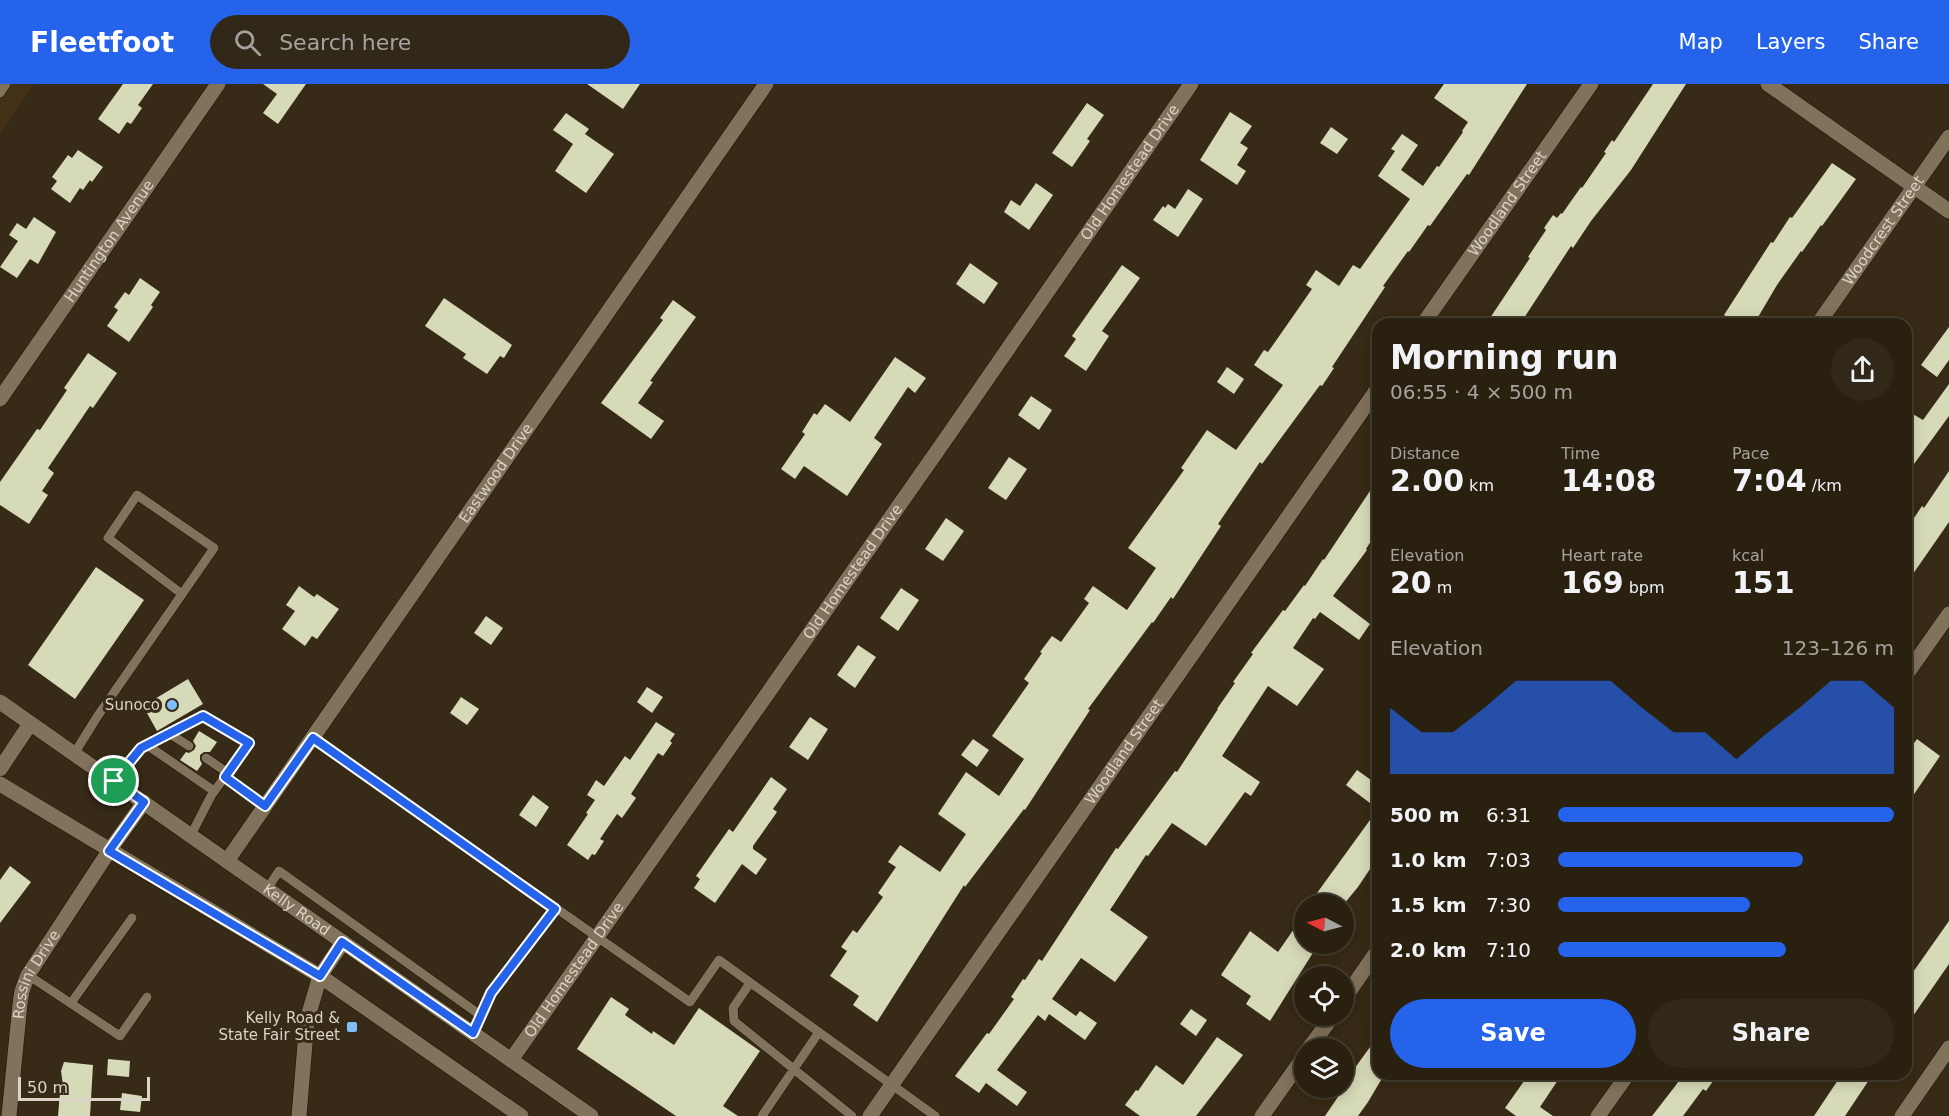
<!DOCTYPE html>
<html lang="en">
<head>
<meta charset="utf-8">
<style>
	:root { --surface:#292010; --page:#312819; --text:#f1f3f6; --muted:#a5a39f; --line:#453e30; --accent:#2563eb }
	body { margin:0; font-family:"DejaVu Sans",sans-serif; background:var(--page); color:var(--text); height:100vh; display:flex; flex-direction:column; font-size:22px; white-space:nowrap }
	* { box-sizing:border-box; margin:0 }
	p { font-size:20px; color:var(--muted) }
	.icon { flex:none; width:33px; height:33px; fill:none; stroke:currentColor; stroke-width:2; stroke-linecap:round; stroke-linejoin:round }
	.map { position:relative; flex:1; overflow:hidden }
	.side { position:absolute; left:1372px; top:234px; width:540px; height:762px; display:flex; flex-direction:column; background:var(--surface); border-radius:18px; box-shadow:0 3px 15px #0003,0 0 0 2px var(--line) }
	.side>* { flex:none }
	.needle { width:39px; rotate:276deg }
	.buttons { position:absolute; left:1294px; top:810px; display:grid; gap:12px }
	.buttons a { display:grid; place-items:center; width:60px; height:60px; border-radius:50%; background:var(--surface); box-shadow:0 3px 15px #0003,0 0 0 2px var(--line); font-size:30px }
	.scale { position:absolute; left:18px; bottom:15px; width:132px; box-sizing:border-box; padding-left:6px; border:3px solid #dbd3c7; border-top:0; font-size:16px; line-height:21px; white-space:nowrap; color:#dbd3c7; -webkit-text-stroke:4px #372a16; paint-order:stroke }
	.pin { position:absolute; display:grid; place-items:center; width:51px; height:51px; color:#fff; margin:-26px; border:3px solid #fff; border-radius:50%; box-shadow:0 2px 6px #0007 }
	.round { display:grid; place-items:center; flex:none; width:63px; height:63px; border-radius:32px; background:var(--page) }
	.headline { display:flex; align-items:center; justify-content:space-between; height:102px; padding:0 18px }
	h1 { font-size:33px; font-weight:700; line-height:45px }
	.metrics { display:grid; grid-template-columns:repeat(3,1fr); gap:9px; height:102px; padding:6px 18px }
	.metrics div { display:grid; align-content:center }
	.metrics b { font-size:30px; font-weight:700 }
	.metrics small { font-size:16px; font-weight:400 }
	.metrics p { font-size:16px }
	.chart { height:168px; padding:12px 18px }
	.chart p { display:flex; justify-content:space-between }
	.chart svg { width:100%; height:108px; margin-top:6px; fill:var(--accent); opacity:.7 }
	.button { display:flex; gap:12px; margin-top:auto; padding:12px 18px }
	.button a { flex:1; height:69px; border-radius:36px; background:var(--accent); color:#fff; font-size:24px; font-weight:700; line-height:69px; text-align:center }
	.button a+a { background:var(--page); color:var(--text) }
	ul { padding:0 18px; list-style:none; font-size:20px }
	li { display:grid; grid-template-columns:96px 72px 1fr; align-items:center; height:45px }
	li i { height:15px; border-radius:8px; background:var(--accent) }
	header { display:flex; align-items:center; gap:36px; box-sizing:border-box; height:84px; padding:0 30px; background:var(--accent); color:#fff }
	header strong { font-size:28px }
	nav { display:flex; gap:33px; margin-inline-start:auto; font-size:21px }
	.search { width:420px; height:54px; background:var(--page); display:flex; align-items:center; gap:15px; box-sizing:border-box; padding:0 21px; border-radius:33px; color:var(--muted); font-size:22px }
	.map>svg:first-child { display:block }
</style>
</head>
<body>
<header>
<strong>Fleetfoot</strong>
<div class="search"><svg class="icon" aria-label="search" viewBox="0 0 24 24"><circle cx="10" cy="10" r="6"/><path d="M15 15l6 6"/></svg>Search here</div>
<nav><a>Map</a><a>Layers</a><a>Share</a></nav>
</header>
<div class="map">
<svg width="1949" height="1032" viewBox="0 0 1949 1032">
	<rect width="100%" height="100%" fill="#372a16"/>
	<path fill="#423116" d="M0 0H34L0 50Z"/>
	<path fill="#d7dab8" d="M123 0H153L138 21 142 24 131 40 127 38 119 50 98 35Z
		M263 0H306L278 40 263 29 277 10Z
		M587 0H640L623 25Z
		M1444 0H1527L1469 91 1467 90 1430 142 1428 141 1409 168 1408 167 1383 202 1385 203 1332 283 1334 284 1322 302 1320 301 1262 380 1260 378 1218 440 1221 442 1173 515 1171 513 1153 539 1152 538 1088 625 1090 626 1025 726 1024 725 965 803 964 801 877 938 853 921 859 912 830 892 847 867 841 863 853 846 857 849 883 813 878 809 896 783 888 778 900 761 940 788 966 750 938 730 966 688 999 712 1024 675 992 652 1029 599 1024 595 1042 569 1040 568 1052 552 1061 558 1089 519 1084 515 1093 502 1127 526 1156 484 1128 464 1184 386 1181 384 1207 346 1236 366 1283 301 1254 281 1264 266 1268 268 1312 205 1306 201 1316 186 1339 202 1353 181 1360 185 1410 115 1378 92 1395 67 1391 65 1402 50 1418 61 1401 86 1423 102 1437 82 1439 83 1463 48 1462 47 1468 38 1434 14Z
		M1653 0H1686L1631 86 1591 137 1573 164 1571 162 1520 240H1486L1530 174 1528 173 1546 146 1544 144 1553 131 1557 134 1561 129 1562 130 1581 103 1582 104 1606 69 1604 68 1612 56 1614 58Z
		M1087 19 1104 31 1087 55 1090 57 1072 83 1052 69Z
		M1230 28 1252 42 1240 59 1248 64 1237 81 1246 87 1237 101 1200 76Z
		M566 29 589 45 585 50 614 70 586 109 555 87 573 60 553 46Z
		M1331 43 1348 55 1337 70 1320 59Z
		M78 66 103 83 92 98 90 96 83 106 80 104 70 119 51 105 57 97 52 93 68 71 72 74Z
		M1832 79 1856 95 1822 142 1821 141 1802 168 1801 167 1777 201 1754 240H1737L1724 231 1771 158 1773 159 1790 133 1792 134Z
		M1036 99 1053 111 1029 146 1004 128 1011 116 1020 122Z
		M1188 105 1203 115 1178 153 1153 136 1163 122 1165 124 1168 120 1175 125Z
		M34 133 56 148 38 180 30 175 17 194 0 183 18 157 9 151 17 139 26 145Z
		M970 179 998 199 984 220 956 200Z
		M1122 181 1140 194 1102 247 1109 252 1086 287 1064 272 1076 255 1072 252Z
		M140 194 160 208 151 221 153 223 129 258 107 242 118 226 114 223 125 208 129 211Z
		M444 214 512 261 504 274 500 272 487 290 463 274 466 270 425 242Z
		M673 216 696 233 650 297 653 298 638 319 664 337 651 355 601 319 663 236 660 234Z
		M1949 243V276L1937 293 1921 281Z
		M88 269 117 289 93 324 90 322 48 384 54 389 42 407 48 411 29 440 0 421V398L37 345 40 346 67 306 64 304Z
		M895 273 926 294 915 309 908 303 874 354 882 360 847 412 804 382 795 395 781 385 805 350 802 348 814 329 817 331 825 320 850 338Z
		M1227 283 1244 295 1234 310 1217 298Z
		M1949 300V332L1906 391V326L1923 336Z
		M1031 312 1052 326 1039 346 1018 331Z
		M1009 373 1027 385 1006 416 988 404Z
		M1949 387V438L1906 500V446L1922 422 1924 424Z
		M1378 395V446L1366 465 1367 466 1333 512 1370 540 1359 556 1320 528 1315 535 1313 534 1293 564 1324 585 1297 622 1268 602 1222 672 1260 698 1251 712 1245 708 1206 762 1172 739 1148 772 1146 771 1110 826 1148 853 1115 898 1081 874 1052 915 1076 932 1080 927 1097 939 1085 956 1049 930 1045 937 1038 931 997 986 1027 1008 1017 1022 986 999 979 1009 955 992 987 949 989 950 1014 915 1011 913 1023 895 1025 896 1039 875 1042 877 1116 764 1118 765 1175 687 1177 688 1218 625H1217L1235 599 1233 598 1253 570 1251 569 1283 526 1285 527 1304 501 1305 502 1323 475 1324 476Z
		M946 434 964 447 943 477 925 465Z
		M96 483 144 516 75 615 28 581Z
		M299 502 314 513 317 510 339 525 317 555 312 552 305 562 282 545 295 527 286 521Z
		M901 504 919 516 898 547 880 534Z
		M486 532 503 544 491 561 474 549Z
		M858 561 876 573 855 604 837 591Z
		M188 595 203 620 157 647 143 622Z
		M647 603 663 613 652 629 637 618Z
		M461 613 479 625 467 641 450 629Z
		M810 633 828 645 808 676 789 663Z
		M656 638 675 650 670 657 672 659 663 672 658 669 631 710 636 714 622 734 617 730 600 755 604 757 595 771 592 770 588 776 567 761 588 730 586 729 595 716 587 711 596 696 604 702 625 672 630 676Z
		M199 647 217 658 210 668H204L200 671V676L202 680 197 687 180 676 186 668 189 669 194 666 196 662 193 657Z
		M973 655 989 666 977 683 961 671Z
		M1917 655 1940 672 1906 722V670Z
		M1357 686 1378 701V725L1346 701Z
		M771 693 787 705 773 725 777 728 753 762V765L767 775 756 791 742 780 715 819 694 804 700 795 696 792 729 745 733 748Z
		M533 711 549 723 536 743 519 731Z
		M1378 725V773L1358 803 1344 820H1309Z
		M10 782 31 798 0 839V796Z
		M1305 829V860H1310L1316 864 1270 937 1246 920 1251 912 1221 891 1250 847 1278 868Z
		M1949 837V880L1906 942V898Z
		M611 913 629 925 625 931 652 950 653 947 674 961 699 924 760 967 723 1022 738 1032H676L577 965Z
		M1191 925 1207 936 1196 952 1180 940Z
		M1378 952V990L1384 991 1368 1018 1358 1032H1325L1344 1004V999Z
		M1217 953 1243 971 1196 1032H1140L1125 1021 1136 1006 1138 1007 1156 981 1183 1001Z
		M108 975 130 977 129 993 107 991Z
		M64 978 93 981 90 1032H58L60 1008H64L61 987Z
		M1529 990H1550L1558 996 1540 1023 1553 1032H1516L1505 1024Z
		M1682 990H1718L1706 1007 1703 1005 1683 1032H1652L1676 1001 1683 991Z
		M1842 990H1873L1845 1032H1814Z
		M122 1009 142 1012 140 1028 120 1026Z"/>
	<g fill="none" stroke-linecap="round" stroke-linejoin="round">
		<defs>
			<path id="service" d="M0 9 6 0
				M170 650 189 662
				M313 654 690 918 719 876 935 1032
				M147 661 214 707
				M74 670 97 633 99 630 214 464 137 411 108 454 182 510
				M206 674 228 689
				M225 693 265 722
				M114 697 141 664 203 632 249 659 211 712 191 751
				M267 805 279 787 480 931
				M28 891 120 952 147 913
				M750 899 733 924 734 937 852 1032
				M71 919 132 834
				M473 949 491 909 555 825
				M762 1032 819 948"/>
			<g id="minor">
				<path d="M1768 0 1949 127"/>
				<path id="s1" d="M1423 240 1591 0"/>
				<path id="s2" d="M1818 240 1949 53"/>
				<path id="s3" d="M0 315 218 0"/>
				<path d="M1906 591 1949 530"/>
				<path d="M0 685 30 640"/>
				<path id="s4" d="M227 777 766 0"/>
				<path d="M1344 915 1378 866"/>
				<path d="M1309 964 1333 932"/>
				<path id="s5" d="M511 976 947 353 1191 0"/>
				<path id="s6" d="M9 1032 20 920 22 907 28 891 109 767 144 718"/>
				<path id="s7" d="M870 1032 1378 304"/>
				<path d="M1262 1032 1305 971"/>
				<path d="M1598 1032 1628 990"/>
				<path d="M1902 1032 1949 964"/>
			</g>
			<g id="tertiary">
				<path id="s8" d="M0 618 591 1032"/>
				<path d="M0 700 320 892 521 1032"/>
				<path d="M299 1032 307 936 320 892 343 858"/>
			</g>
		</defs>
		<use href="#service" stroke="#1e1202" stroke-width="10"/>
		<use href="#minor" stroke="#1e1202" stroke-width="16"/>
		<use href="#tertiary" stroke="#1e1202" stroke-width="16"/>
		<use href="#service" stroke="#81725c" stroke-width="9"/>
		<use href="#minor" stroke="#81725c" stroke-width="15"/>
		<use href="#tertiary" stroke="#81725c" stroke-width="15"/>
	</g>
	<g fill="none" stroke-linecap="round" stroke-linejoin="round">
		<defs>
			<path id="route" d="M203 632 249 659 225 693 265 722 313 654 555 825 491 909 473 949 342 858 320 892 109 767 144 718 114 697 141 664Z"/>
		</defs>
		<use href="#route" stroke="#fff" stroke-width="12"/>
		<use href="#route" stroke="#2563eb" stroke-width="8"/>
	</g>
	<g fill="#80bdfa" stroke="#372a16" stroke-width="2">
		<circle cx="172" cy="621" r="6"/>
		<rect x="346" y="937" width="12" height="12" rx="3"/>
	</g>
	<g text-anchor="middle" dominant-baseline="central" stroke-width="6" stroke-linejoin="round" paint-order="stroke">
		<g font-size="15" fill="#dbd3c7" stroke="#372a16">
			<text stroke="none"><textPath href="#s5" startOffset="1082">Old Homestead Drive</textPath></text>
			<text stroke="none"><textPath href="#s1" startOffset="147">Woodland Street</textPath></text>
			<text stroke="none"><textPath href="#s2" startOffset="114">Woodcrest Street</textPath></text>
			<text stroke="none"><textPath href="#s3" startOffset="192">Huntington Avenue</textPath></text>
			<text stroke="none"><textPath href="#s4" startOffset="472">Eastwood Drive</textPath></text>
			<text stroke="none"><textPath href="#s5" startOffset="596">Old Homestead Drive</textPath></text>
			<text stroke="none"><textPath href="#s7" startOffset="444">Woodland Street</textPath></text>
			<text stroke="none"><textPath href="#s8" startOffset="362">Kelly Road</textPath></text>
			<text stroke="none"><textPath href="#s5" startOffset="110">Old Homestead Drive</textPath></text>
			<text stroke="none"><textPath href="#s6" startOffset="146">Rossini Drive</textPath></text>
		</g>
		<g font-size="15" fill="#dbd3c7" stroke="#372a16" text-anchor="end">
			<text x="160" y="621">Sunoco</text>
			<text x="340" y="934">Kelly Road &amp;<tspan x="340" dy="17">State Fair Street</tspan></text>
		</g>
	</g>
</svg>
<div class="buttons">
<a><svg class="needle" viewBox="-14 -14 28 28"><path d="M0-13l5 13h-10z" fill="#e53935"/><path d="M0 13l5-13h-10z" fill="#a5a39f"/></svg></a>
<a><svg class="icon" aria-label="locate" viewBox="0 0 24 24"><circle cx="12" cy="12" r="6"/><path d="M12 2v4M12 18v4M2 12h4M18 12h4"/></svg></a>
<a><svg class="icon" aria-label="layers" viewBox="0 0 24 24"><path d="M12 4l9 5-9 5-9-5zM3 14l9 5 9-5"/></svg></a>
</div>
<div class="scale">50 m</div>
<div class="pin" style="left:114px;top:697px;background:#1e9e55"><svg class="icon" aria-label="arrive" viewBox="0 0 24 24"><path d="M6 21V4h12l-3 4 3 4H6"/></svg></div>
<section class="side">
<div class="headline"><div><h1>Morning run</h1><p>06:55 · 4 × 500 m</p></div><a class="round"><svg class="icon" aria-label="share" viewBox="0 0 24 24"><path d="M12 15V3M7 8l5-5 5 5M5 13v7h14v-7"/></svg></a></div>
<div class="metrics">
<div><p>Distance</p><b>2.00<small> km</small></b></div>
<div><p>Time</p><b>14:08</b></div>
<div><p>Pace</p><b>7:04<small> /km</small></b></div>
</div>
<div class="metrics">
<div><p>Elevation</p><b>20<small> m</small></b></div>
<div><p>Heart rate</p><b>169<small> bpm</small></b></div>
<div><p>kcal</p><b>151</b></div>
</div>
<div class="chart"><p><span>Elevation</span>123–126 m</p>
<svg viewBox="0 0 160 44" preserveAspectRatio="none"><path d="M0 44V17L10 27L20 27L30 17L40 6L50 6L60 6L70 6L80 17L90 27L100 27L110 38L120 27L130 17L140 6L150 6L160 17V44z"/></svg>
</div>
<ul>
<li><b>500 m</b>6:31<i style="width:100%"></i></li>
<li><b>1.0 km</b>7:03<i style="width:73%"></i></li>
<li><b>1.5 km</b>7:30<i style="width:57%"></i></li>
<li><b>2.0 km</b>7:10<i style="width:68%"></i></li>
</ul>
<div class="button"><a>Save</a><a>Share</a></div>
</section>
</div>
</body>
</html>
